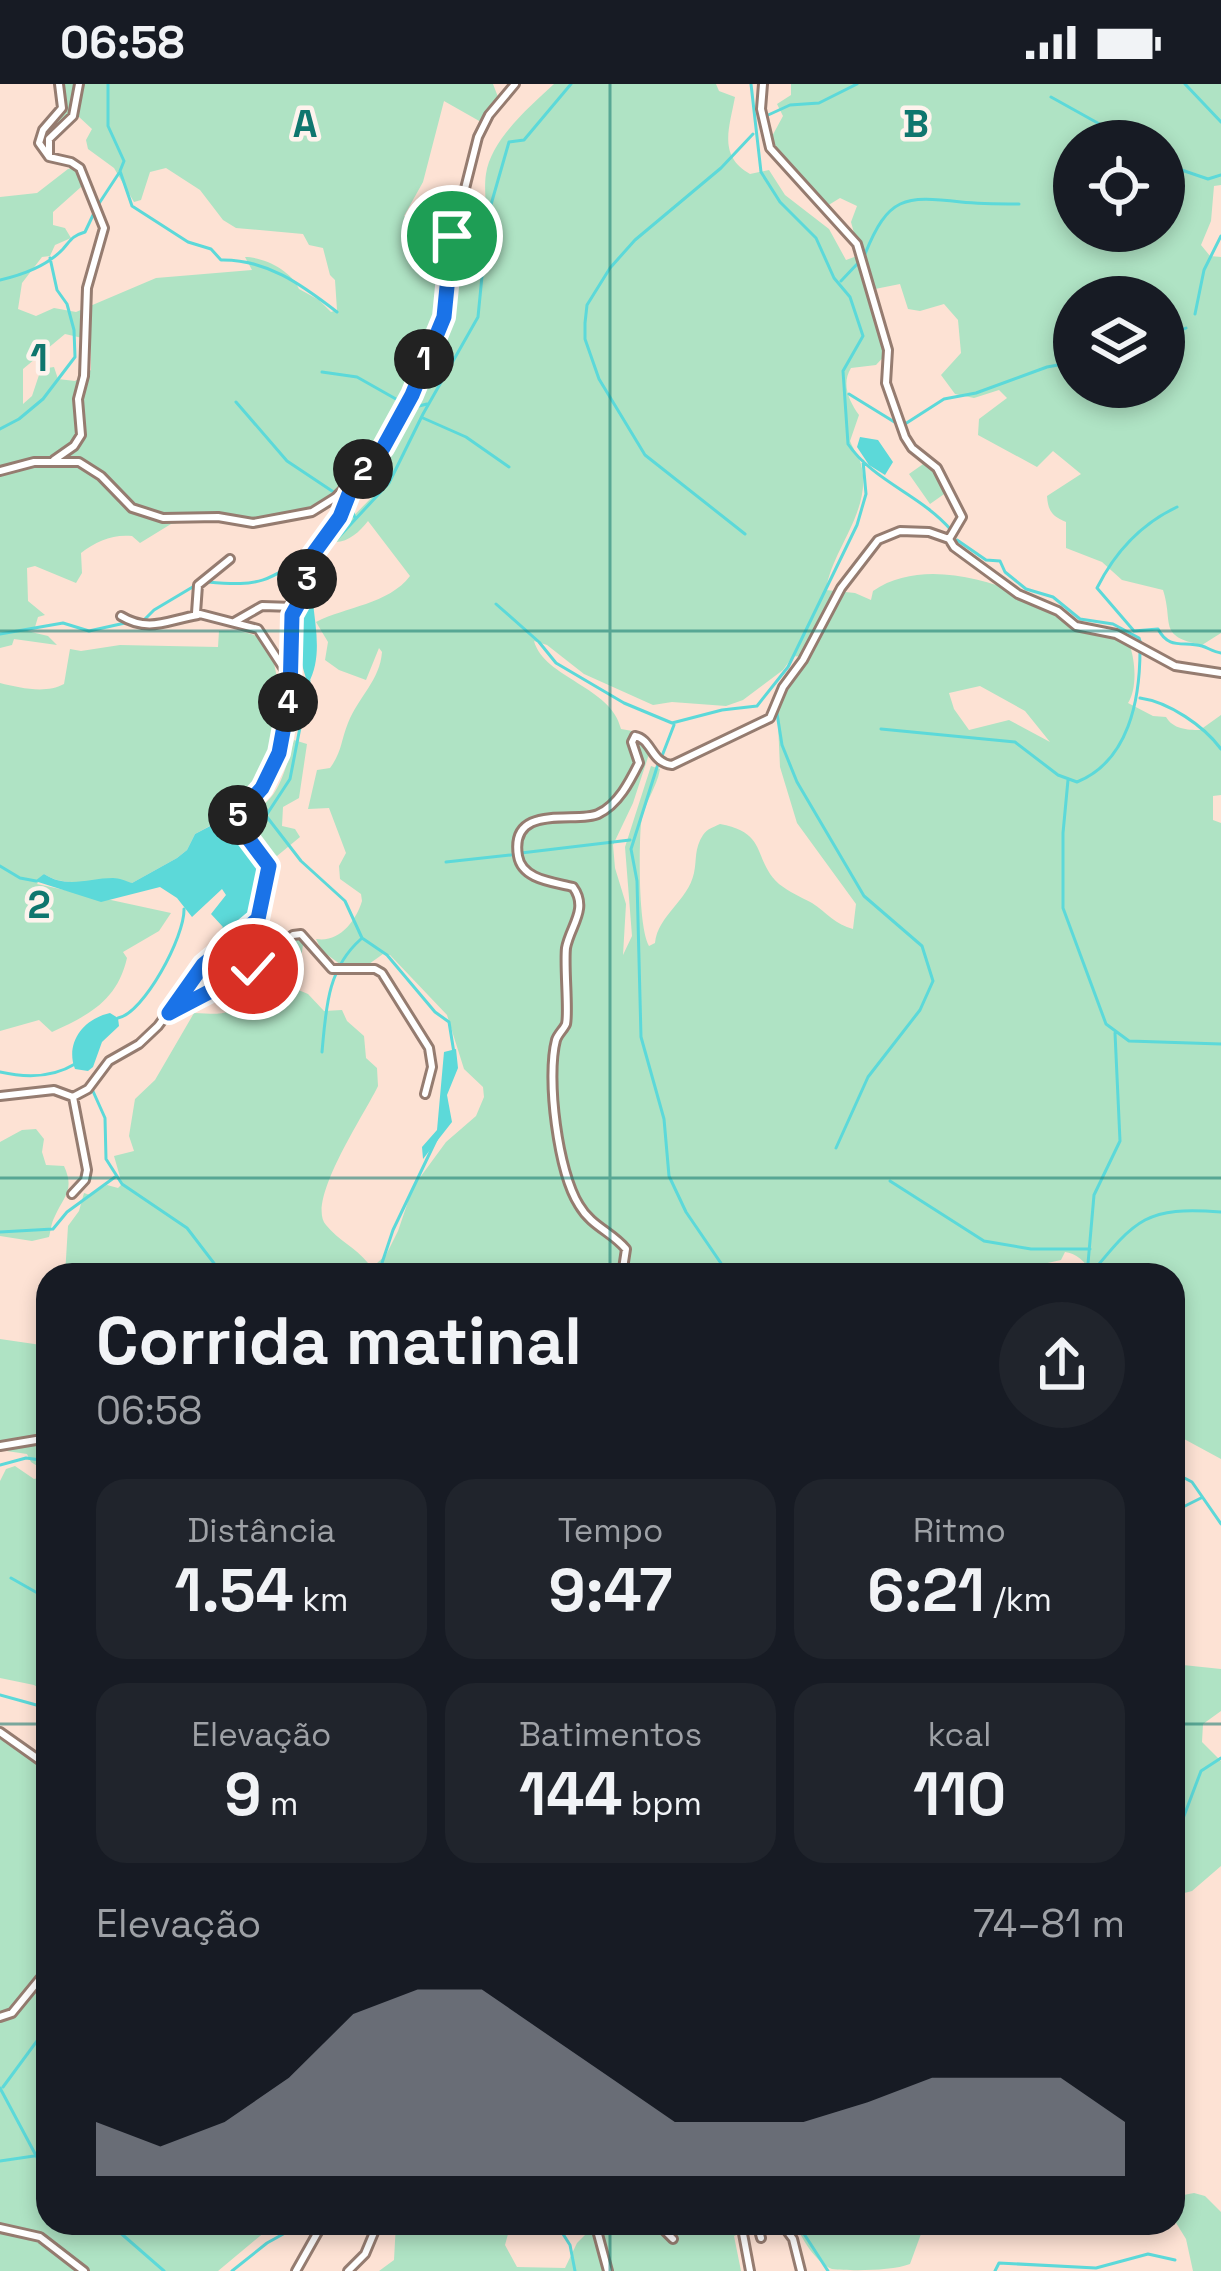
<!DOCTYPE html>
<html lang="pt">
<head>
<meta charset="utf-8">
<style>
	:root { --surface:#171b24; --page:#20242c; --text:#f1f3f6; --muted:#9ea1a6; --accent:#8c9099 }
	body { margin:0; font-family:"Space Grotesk",sans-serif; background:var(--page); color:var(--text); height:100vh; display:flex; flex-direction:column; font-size:45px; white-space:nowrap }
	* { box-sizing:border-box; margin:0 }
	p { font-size:39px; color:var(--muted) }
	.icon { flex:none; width:66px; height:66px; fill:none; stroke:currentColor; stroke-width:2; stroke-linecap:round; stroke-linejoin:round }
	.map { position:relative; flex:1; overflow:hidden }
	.side { position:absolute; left:36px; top:1179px; width:1149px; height:972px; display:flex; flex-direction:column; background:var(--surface); border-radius:36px; box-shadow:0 6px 18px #0003 }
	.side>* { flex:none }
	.tools { position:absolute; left:1053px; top:36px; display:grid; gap:24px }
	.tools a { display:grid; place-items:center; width:132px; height:132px; border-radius:50%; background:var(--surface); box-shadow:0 6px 18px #0003; font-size:60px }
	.pin { position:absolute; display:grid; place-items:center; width:102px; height:102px; color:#fff; margin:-51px; border:6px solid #fff; border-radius:50%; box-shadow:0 3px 12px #0007 }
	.km { position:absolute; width:60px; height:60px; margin:-30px; border-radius:50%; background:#222; color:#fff; font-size:33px; line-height:60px; text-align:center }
	.round { display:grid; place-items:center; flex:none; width:126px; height:126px; border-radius:63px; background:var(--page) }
	.summary { display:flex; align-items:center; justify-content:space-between; height:204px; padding:0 60px }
	h1 { font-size:66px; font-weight:800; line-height:90px }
	.figures { display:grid; grid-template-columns:repeat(3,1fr); gap:18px; height:204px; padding:12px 60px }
	.figures div { display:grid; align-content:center; border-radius:30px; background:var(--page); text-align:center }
	.figures b { font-size:60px; font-weight:800 }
	.figures small { font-size:33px; font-weight:400 }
	.figures p { font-size:33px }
	.chart { height:336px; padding:24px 60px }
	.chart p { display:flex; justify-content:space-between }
	.chart svg { width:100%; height:216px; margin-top:12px; fill:var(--accent); opacity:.7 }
	.status { display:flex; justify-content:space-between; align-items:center; height:84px; padding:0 60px; background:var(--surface); direction:ltr }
	.status svg { height:33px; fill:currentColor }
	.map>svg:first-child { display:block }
</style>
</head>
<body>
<div class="status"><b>06:58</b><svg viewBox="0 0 49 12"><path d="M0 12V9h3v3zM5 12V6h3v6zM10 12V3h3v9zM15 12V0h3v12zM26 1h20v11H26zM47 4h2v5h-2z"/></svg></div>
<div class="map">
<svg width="1221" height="2187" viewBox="0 0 1221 2187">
	<rect width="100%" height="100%" fill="#fde2d4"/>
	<path fill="#afe3c4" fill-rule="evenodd" d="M59 0H493L498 13 481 38 444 17 423 98 404 132 423 139 419 172 475 177 481 160 478 137 486 129C486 117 484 102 486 90 491 56 529 23 554 0H716L719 7 735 13C729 45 718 72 750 90L769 86 785 111 829 145 846 176 860 171 851 138 857 122 840 114 827 122 770 56 783 32 777 20 791 11V0H1221V101L1214 102 1211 137 1201 161 1210 172 1221 173V549L1202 561C1157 552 1174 540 1163 506L1122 496 1102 478 1066 464V438C1052 432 1048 427 1047 412L1081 390 1053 367 1037 383 978 351 979 335 1007 314 999 306 974 314 955 310 941 291 961 269 958 236 944 220 920 227 908 225 900 200 870 206 889 267 876 281 851 284C841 300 849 317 859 331L850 357C852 363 856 368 859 374 877 422 832 463 826 506L855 509 871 516 873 507C923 473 996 497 1045 521 1053 525 1059 533 1067 538 1086 549 1108 547 1129 560 1136 577 1137 605 1128 619L1153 632 1166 633C1173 645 1187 646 1200 646L1221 631V711L1213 712V736L1221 739V1375L1173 1349V1191H1091C1089 1180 1076 1169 1065 1168L1061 1176 1034 1182 1027 1191H65L68 1142 79 1127 84 1109 90 1111 107 1101 118 1104 122 1100 114 1072 134 1067 129 1052 135 1015 155 996 194 929C232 931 226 931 254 906L246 896 281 856 304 855 296 905 308 910 324 927 342 926 347 937 364 952 366 974 377 984 378 1002C366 1028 305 1118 326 1141 338 1156 356 1164 368 1179H377L386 1171 398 1147 413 1103 446 1058 476 1032 484 1013 483 1003 464 985 447 931 390 871 383 870 369 880 344 883 322 867 316 855C339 859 356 837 362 817L361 810 340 795 339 782 346 769 329 724 308 725 317 686 330 684C342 668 341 656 348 639 359 612 380 596 382 568L379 564 366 596 339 586 325 576 328 558 316 538C345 523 389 520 410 492L368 437C359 449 344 462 329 457L374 411 377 393C351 393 342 412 320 425 300 436 279 426 255 443L205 435 171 440 140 459 132 452C113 450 96 457 81 469L82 489 76 499 35 482 27 484 28 517 45 531 38 533 35 543 27 547 48 552 57 561 14 555 12 561 0 564V113L37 109 68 85 79 83 81 103 53 128V141L65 144 71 154 55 161 50 172 42 173 22 199 18 225 36 232 54 224 76 228 156 194 252 186 245 173C264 173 292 187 299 205L319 216 331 228 337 226 335 196 330 191 323 164 309 161 303 150 236 144 223 136 200 106 166 84 150 88 141 116 134 118 114 84 88 65 86 56 92 45 78 32 45 65 41 47 60 28ZM1074 57H1164V147H1074ZM1074 213H1164V303H1074ZM65 250 91 256V286L75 297 58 295 54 283 41 285 32 312 23 320V285ZM534 557 547 561 584 590 653 621 672 618 726 622 743 616 783 586 793 572 801 573 777 617 780 683 797 739 856 820 853 845C836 841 826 828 812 819 801 813 789 808 779 800 752 775 769 749 720 740 712 744 708 744 703 751 694 765 697 775 694 789 688 817 658 831 655 859L649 862C638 842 639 762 641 740 643 720 657 704 660 685L651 682 625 763 632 852 623 871 626 820 615 784 613 761 633 719 650 667 638 648 621 645C612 603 544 594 534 557ZM980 602 1025 627 1050 658 1009 636 969 646 954 625 949 609Z
		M926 378 947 408 930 420 909 390Z
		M219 547C232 547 247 547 258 553 285 570 280 647 275 675L254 700 259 703 246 722 195 750 187 766 177 774 132 799C105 793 68 806 44 790L37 800 171 829 159 847 123 868 127 874C117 917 89 931 52 948L39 936 0 947V599C20 604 46 610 64 600L70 565 81 567 120 561 218 563Z
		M294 656 307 660 299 714 283 723 282 742 295 745 300 753 277 772 262 762 241 734 246 726C278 726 286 681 294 656Z
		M36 1045 44 1055 42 1068 46 1081 64 1082C75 1106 64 1112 55 1132 51 1139 51 1146 49 1153L32 1157 0 1152V1058L22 1046Z
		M0 1255 48 1262V1610L34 1601 0 1594V1397L6 1385 15 1382 34 1395 43 1393 45 1387 31 1378 27 1370 0 1366Z
		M1173 1572 1183 1581 1221 1585V1627L1203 1640 1202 1658 1221 1677V1782L1192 1807 1173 1812Z
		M0 1643 38 1669 48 1664V2139H294L285 2145 266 2147 218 2187H0Z
		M1194 2109 1205 2112 1221 2128V2187H1193L1186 2155 1173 2134V2113Z
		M396 2139H511L505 2161 517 2183 565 2184 577 2159 597 2139H741L742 2148 734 2152 741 2187H379L394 2176Z
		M796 2139H925L910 2180C892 2187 850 2187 832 2185 817 2179 800 2154 796 2139Z"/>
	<path fill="#5cd9d9" d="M860 353 878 356 893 378 885 391 869 381 857 363Z
		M305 516 313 519C316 546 322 575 308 600 301 580 288 535 305 516Z
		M231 731 266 782 255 834 217 865 214 856 223 843 211 830 226 811 222 805 192 833 177 814 160 803 101 818 35 797 44 790C67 805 89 794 113 794 119 794 126 797 132 799L177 774 187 766 195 750Z
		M110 929 118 934 119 942 102 958 93 983 88 987 75 985C65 959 83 935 110 929Z
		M456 965 458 984 447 1011 452 1038 423 1075 422 1063 437 1046 444 968Z"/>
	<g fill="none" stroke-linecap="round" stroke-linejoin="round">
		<path stroke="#5cd9d9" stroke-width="3" d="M108 0V42L124 77 120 87 132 122 188 158 211 165 221 176C266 175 301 200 337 228
			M751 0 761 88 780 118 816 154 834 194 850 213 863 252 843 287 848 360C873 397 921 411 951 446
			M1185 0 1221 38
			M1051 13 1130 57
			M766 32 790 21 819 19 857 0
			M1164 80 1208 95 1221 91
			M98 121 119 89
			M865 170C888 113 904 111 961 118 980 120 1000 120 1019 120
			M0 196C22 191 47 182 63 165 71 156 72 152 85 148L94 129
			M841 197 859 178
			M1195 230 1204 186 1221 152
			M1164 254 1186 244
			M322 288 357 293 403 319
			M849 310 896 339
			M236 318 287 377 335 409
			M407 325 427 320
			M423 334 466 353 509 383
			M905 340 944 315 976 309 1047 283 1074 278
			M0 345 19 335 43 315 75 273 74 246 67 220 57 206 50 174
			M350 421 355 434
			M745 450 645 371 599 295 585 255V239L587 221 610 184 635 156 721 84 753 50
			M957 456 986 476 1000 477 1005 488 1026 505 1053 513 1080 535 1113 540 1139 554 1141 560
			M324 458 337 455 389 399 423 330 478 233 488 131 509 58 524 56 571 0
			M294 481 300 509
			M208 498C263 503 269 497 313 465
			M496 520 539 558 556 579 624 619 672 639 722 626 757 622 788 583 857 441 866 410 863 377
			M141 539 154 526 196 501
			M1134 547 1097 504C1115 468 1141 440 1177 423
			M1134 547 1158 545C1169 566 1183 557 1202 562 1208 564 1214 568 1221 569
			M0 550 63 539 89 547 125 539
			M1140 614C1169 618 1204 642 1221 665
			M776 623 782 661 797 698 864 812 922 862 933 897 920 926 868 993 836 1064
			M881 645 1015 658 1058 691 1077 698C1129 677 1140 615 1140 566
			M662 672 674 641
			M658 680 631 765 637 797 641 953 664 1035 669 1092 686 1128 729 1191
			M1068 696 1063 749V824L1106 940 1129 957 1221 960
			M267 733 301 777 345 817 362 854 387 871 435 928 449 938 454 969
			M252 753 290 695 309 597
			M521 769 630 756
			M446 778 511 771
			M0 782 20 794 36 797
			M118 934C144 929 185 852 184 825
			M322 968C326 925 327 885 361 855
			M0 988C26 994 52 994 75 980
			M92 1005 105 1034 106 1075 122 1100 187 1144 223 1191
			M890 1097 984 1157 1031 1165H1090
			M0 1148 53 1145 67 1128 115 1093
			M378 1191 393 1146 437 1054
			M1087 1191 1094 1111 1120 1057 1115 949
			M1090 1191C1136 1135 1146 1122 1221 1128
			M0 1381 26 1374 48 1377
			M1173 1388 1192 1398 1221 1440
			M1173 1428 1201 1414
			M11 1494 48 1515
			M0 1611 40 1622 48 1633
			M1173 1761 1201 1687 1221 1674
			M3 2003 48 1942
			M0 2004 48 2094
			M0 2077 34 2072
			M109 2139 164 2187
			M556 2139 570 2161 575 2187
			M797 2139 828 2187
			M232 2187 267 2159 303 2139
			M995 2187 999 2179 1096 2184 1148 2170 1175 2176"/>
		<defs>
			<path id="minor" d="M763 0 761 25 770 64 857 160 888 266 886 299 905 353 912 364 937 384 962 433 949 455 954 463 1018 510 1058 527 1076 542 1116 550 1175 582 1221 589
				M49 73V55L73 32 79 0
				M54 376 74 362 81 351 78 315 84 292 87 204 104 144 80 84 71 78 49 73 39 59 43 46 62 24 59 0
				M0 387 34 378H79L101 392 132 424 163 434 218 433 253 439 312 428 336 413 383 364 412 311 444 234 453 152 478 53 489 31 515 0
				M230 475 198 501 196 529 258 545 290 594
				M121 532C149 549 168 536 198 531
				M234 538 262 522 294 523
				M635 652C652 655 651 679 672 681L770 634 783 603 803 576 841 504 878 456 900 447 929 448 949 455
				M169 929 242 892 293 851 301 850 332 885H375L382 889 429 964 432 983 425 1010
				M0 1012 54 1006 73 1013 88 1005 109 977 139 960 158 942 203 881 258 835 269 782 242 745 237 732 256 712 278 675 289 610 294 523 306 506 308 477 340 432 355 396
				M72 1110 85 1096 87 1086 73 1013
				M622 1191 626 1165C612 1148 591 1142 579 1121 558 1088 546 994 556 956 558 950 564 945 566 940 569 928 564 883 566 864 570 842 589 825 573 803 554 798 522 796 518 772 509 718 577 740 598 730 618 721 630 697 639 679L632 658 635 652
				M0 1362 48 1354
				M0 1648 48 1682
				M0 1933 12 1929 48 1885
				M595 2139 608 2187
				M657 2139 673 2155
				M741 2139 750 2187
				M757 2139 761 2154
				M781 2139 793 2155 801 2187
				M0 2144 40 2153 84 2187
				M296 2187 323 2139
				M348 2187 365 2170 378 2139"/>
		</defs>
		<use href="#minor" stroke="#957c70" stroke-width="12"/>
		<use href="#minor" stroke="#fff" stroke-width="6"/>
	</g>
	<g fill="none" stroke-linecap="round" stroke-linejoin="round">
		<defs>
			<path id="route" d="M253 885 169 929 203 881 258 835 269 782 242 746 237 732 262 704 279 669 290 610 292 531 306 506 308 477 340 433 356 392 383 364 412 311 444 233 452 152"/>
		</defs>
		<use href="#route" stroke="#fff" stroke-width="24"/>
		<use href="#route" stroke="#1a73e8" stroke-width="15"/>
	</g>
	<path fill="none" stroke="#0f766e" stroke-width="3" stroke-opacity="0.55" d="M610 0V1191M0 547H1221M0 1094H1221M0 1640H48M1173 1640H1221M610 2139V2187"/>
	<g font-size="39" text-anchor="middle" font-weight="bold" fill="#0f766e" stroke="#fef3ed" stroke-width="9" stroke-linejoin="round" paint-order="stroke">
		<text x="305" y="53">A</text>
		<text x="916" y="53">B</text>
		<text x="39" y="287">1</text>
		<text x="39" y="834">2</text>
	</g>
</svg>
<div class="tools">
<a><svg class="icon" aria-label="locate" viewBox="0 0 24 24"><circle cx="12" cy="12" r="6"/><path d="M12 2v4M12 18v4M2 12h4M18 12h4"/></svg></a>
<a><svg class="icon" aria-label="layers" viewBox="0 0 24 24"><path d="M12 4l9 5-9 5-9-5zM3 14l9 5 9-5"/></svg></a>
</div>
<div class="pin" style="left:452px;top:152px;background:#1e9e55"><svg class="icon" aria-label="arrive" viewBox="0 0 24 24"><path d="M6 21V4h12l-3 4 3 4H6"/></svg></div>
<div class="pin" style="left:253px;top:885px;background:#d93025"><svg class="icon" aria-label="check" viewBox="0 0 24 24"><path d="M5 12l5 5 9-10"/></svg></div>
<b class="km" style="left:424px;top:275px">1</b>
<b class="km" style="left:363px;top:385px">2</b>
<b class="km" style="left:307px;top:495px">3</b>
<b class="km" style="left:288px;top:618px">4</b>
<b class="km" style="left:238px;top:731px">5</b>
<section class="side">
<div class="summary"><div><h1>Corrida matinal</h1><p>06:58</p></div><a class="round"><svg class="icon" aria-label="share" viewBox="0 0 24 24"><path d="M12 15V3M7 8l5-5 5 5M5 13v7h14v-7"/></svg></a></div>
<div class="figures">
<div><p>Distância</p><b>1.54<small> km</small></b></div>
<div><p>Tempo</p><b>9:47</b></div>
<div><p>Ritmo</p><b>6:21<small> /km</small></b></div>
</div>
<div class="figures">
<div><p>Elevação</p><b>9<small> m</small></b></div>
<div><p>Batimentos</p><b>144<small> bpm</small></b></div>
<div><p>kcal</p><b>110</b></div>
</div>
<div class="chart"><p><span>Elevação</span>74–81 m</p>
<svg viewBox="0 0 160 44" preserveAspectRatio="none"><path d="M0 44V33L10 38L20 33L30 24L40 11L50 6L60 6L70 15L80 24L90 33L100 33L110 33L120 29L130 24L140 24L150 24L160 33V44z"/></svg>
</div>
</section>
</div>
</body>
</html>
